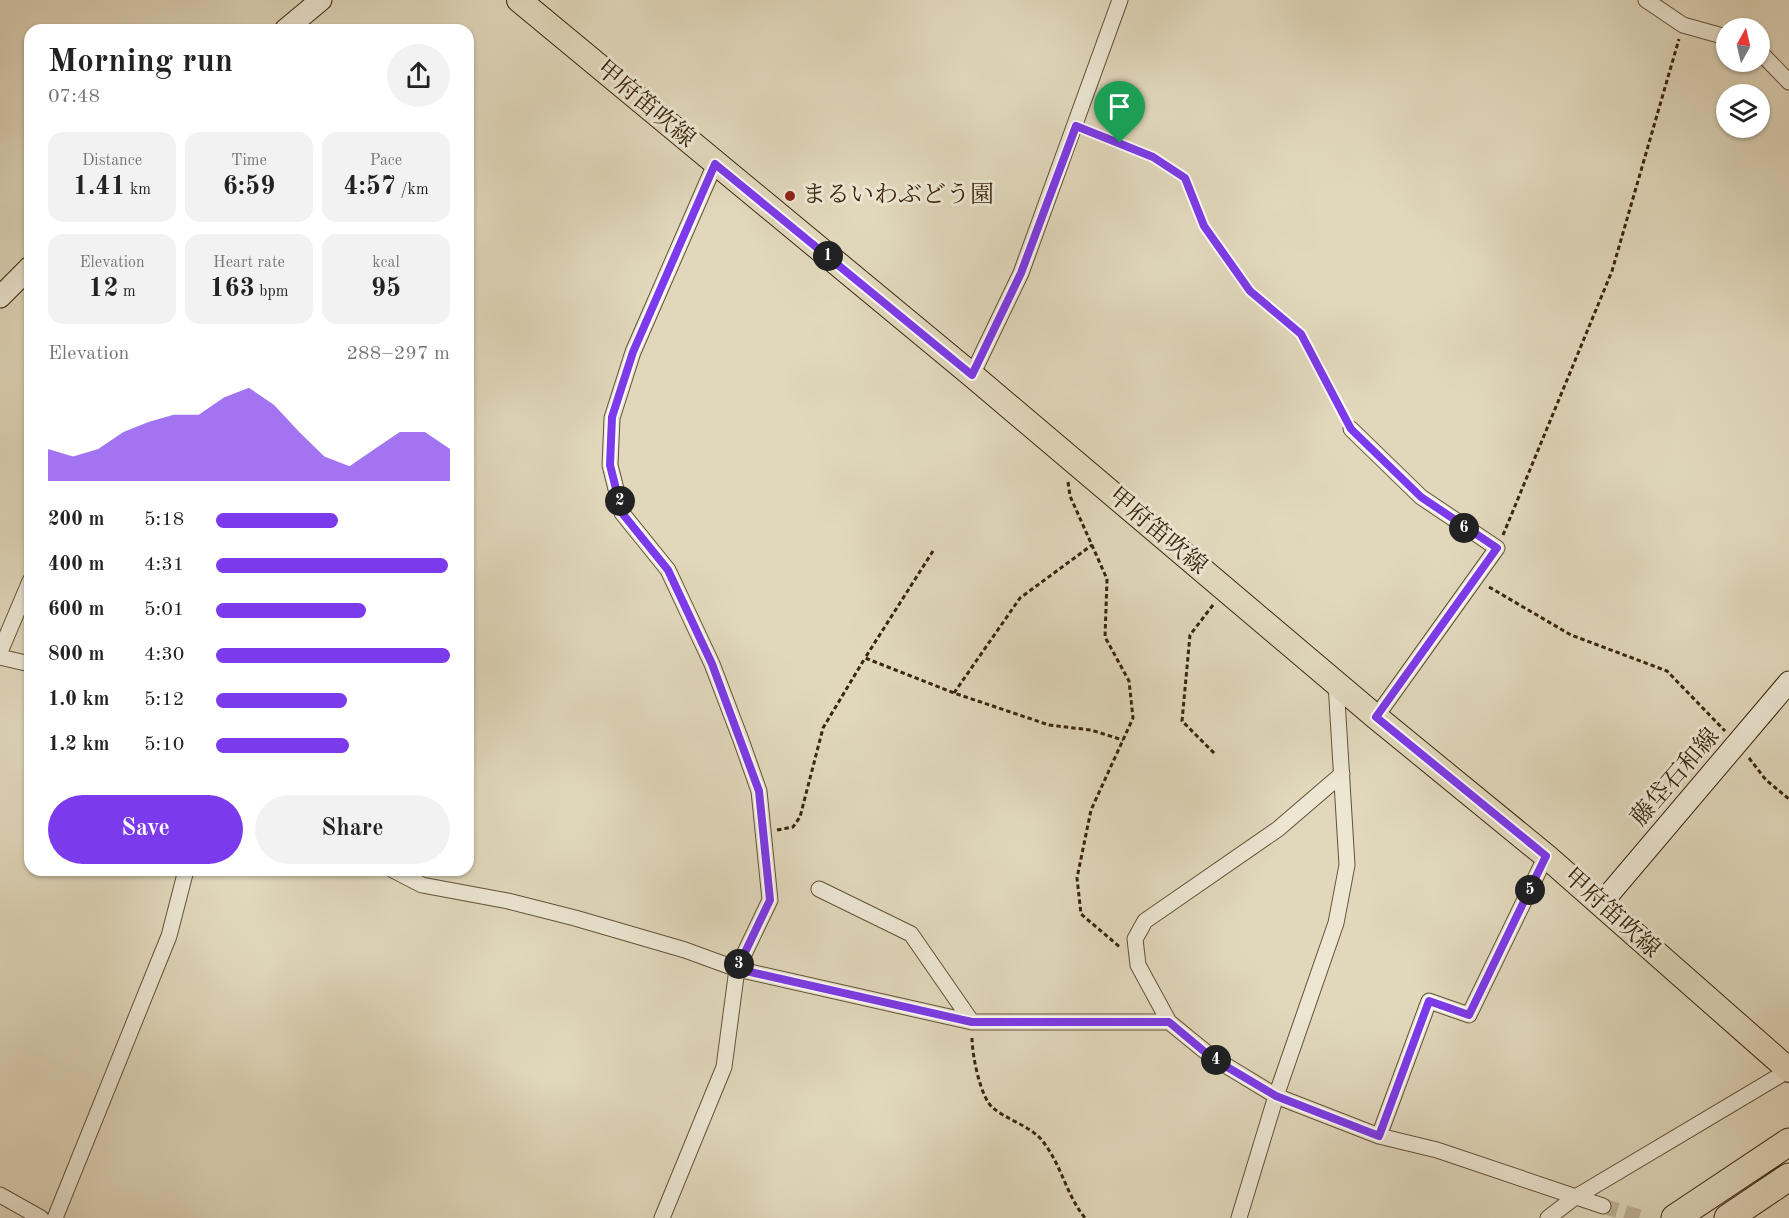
<!DOCTYPE html>
<html lang="en">
<head>
<meta charset="utf-8">
<style>
	:root { --surface:#fff; --page:#f2f2f2; --text:#222; --muted:#767676; --accent:#7c3aed }
	body { margin:0; font-family:"Old Standard TT","Noto Serif JP",serif; background:var(--page); color:var(--text); height:100vh; display:flex; flex-direction:column; font-size:22px; white-space:nowrap }
	* { box-sizing:border-box; margin:0 }
	p { font-size:20px; color:var(--muted) }
	.icon { flex:none; width:33px; height:33px; fill:none; stroke:currentColor; stroke-width:2; stroke-linecap:round; stroke-linejoin:round }
	.map { position:relative; flex:1; overflow:hidden }
	.drawer { position:absolute; left:24px; top:24px; width:450px; height:852px; display:flex; flex-direction:column; background:var(--surface); border-radius:18px; box-shadow:0 2px 4px #0004 }
	.drawer>* { flex:none }
	.needle { width:39px; rotate:8deg }
	.fabs { position:absolute; left:1716px; top:18px; display:grid; gap:12px }
	.fabs a { display:grid; place-items:center; width:54px; height:54px; border-radius:50%; background:var(--surface); box-shadow:0 2px 4px #0004; font-size:30px }
	.pin { position:absolute; display:grid; place-items:center; width:51px; height:51px; color:#fff; margin:-62px -26px; border-radius:50% 50% 50% 0; rotate:-45deg; box-shadow:0 0 6px #0007 }
	.pin .icon { rotate:45deg }
	.km { position:absolute; width:30px; height:30px; margin:-15px; border-radius:50%; background:#222; color:#fff; font-size:16px; line-height:30px; text-align:center }
	.round { display:grid; place-items:center; flex:none; width:63px; height:63px; border-radius:32px; background:var(--page) }
	.overview { display:flex; align-items:center; justify-content:space-between; height:102px; padding:0 24px }
	h1 { font-size:33px; font-weight:800; line-height:45px }
	.stats { display:grid; grid-template-columns:repeat(3,1fr); gap:9px; height:102px; padding:6px 24px }
	.stats div { display:grid; align-content:center; border-radius:15px; background:var(--page); text-align:center }
	.stats b { font-size:26px; font-weight:800 }
	.stats small { font-size:16px; font-weight:400 }
	.stats p { font-size:16px }
	.chart { height:168px; padding:12px 24px }
	.chart p { display:flex; justify-content:space-between }
	.chart svg { width:100%; height:108px; margin-top:6px; fill:var(--accent); opacity:.7 }
	.action { display:flex; gap:12px; margin-top:auto; padding:12px 24px }
	.action a { flex:1; height:69px; border-radius:36px; background:var(--accent); color:#fff; font-size:24px; font-weight:800; line-height:69px; text-align:center }
	.action a+a { background:var(--page); color:var(--text) }
	ul { padding:0 24px; list-style:none; font-size:20px }
	li { display:grid; grid-template-columns:96px 72px 1fr; align-items:center; height:45px }
	li i { height:15px; border-radius:8px; background:var(--accent) }
	.map>svg:first-child { display:block }
</style>
</head>
<body>
<div class="map">
<svg width="1789" height="1218" viewBox="0 0 1789 1218">
	<rect width="100%" height="100%" fill="#e1d8bc"/>
	<filter id="stains"><feTurbulence type="fractalNoise" baseFrequency=".00333" numOctaves="4"/><feColorMatrix values="0 0 0 0 .2 0 0 0 0 .09 0 0 0 0 .02 0 0 0 .5 -.17"/></filter>
	<radialGradient id="worn" r=".72"><stop offset=".6" stop-color="#630" stop-opacity="0"/><stop offset="1" stop-color="#630" stop-opacity=".3"/></radialGradient>
	<g fill="none" stroke-linecap="round" stroke-linejoin="round">
		<path stroke="#bfb499" stroke-width="15" stroke-dasharray="15 8" stroke-linecap="butt" d="M1603 1206 1643 1218"/>
		<defs>
			<path id="minor" d="M1646 0 1683 25 1726 37
				M1760 52 1789 82
				M972 375 1021 273 1120 0
				M1351 429 1421 497 1497 548 1376 717
				M0 652 30 581
				M0 657 30 664
				M393 870 422 885 508 901 575 918 685 950 737 969 972 1022H1169L1212 1057 1276 1096 1379 1136 1437 1150 1603 1206
				M819 889 911 934 972 1022
				M1169 1022 1138 965 1135 939 1145 921 1278 829 1342 774
				M1379 1136 1429 1001 1469 1015 1546 856
				M0 1195 41 1218
				M55 1218 169 936 186 870
				M662 1218 724 1067 737 969 770 900 759 791 741 740 712 664 668 570 622 513 610 465 612 418 633 352 715 164
				M1239 1218 1276 1096 1336 923 1347 865 1336 683
				M1548 1218 1574 1198 1789 1070"/>
			<path id="secondary" d="M285 30 321 0
				M0 297 30 267
				M1600 905 1789 682"/>
			<path id="primary" d="M519 0 972 375 1376 717 1546 856 1789 1070"/>
			<path id="motorway" d="M1675 1218 1789 1142
				M1728 1218 1789 1177"/>
		</defs>
		<use href="#minor" stroke="#635238" stroke-width="17"/>
		<use href="#secondary" stroke="#39260c" stroke-width="23"/>
		<use href="#primary" stroke="#39260c" stroke-width="26"/>
		<use href="#motorway" stroke="#39260c" stroke-width="29"/>
		<path stroke="#39260c" stroke-width="3" stroke-dasharray="4.5 3" stroke-linecap="butt" d="M1089 131 1153 157 1185 178 1204 226 1250 291 1301 334 1344 416
			M1068 482 1070 496 1107 579 1105 637 1129 681 1133 718 1091 810 1077 878 1081 914 1121 948
			M1503 535 1612 271 1679 39
			M933 551 865 658 954 693 1049 725 1091 730 1123 740
			M1489 587 1571 635 1667 671 1725 731
			M1213 605 1190 635 1182 721 1215 754
			M954 693 1020 598 1092 545
			M1749 758 1766 780 1789 799
			M777 830 793 827 800 817 823 728 865 658
			M972 1038C972 1054 980 1097 993 1108 1006 1119 1027 1125 1040 1138 1061 1162 1065 1193 1085 1218"/>
		<use href="#minor" stroke="#ece6d3" stroke-width="15"/>
		<use href="#secondary" stroke="#ece6d3" stroke-width="21"/>
		<use href="#primary" stroke="#e1d8bc" stroke-width="24"/>
		<use href="#motorway" stroke="#e1d8bc" stroke-width="27"/>
	</g>
	<g fill="none" stroke-linecap="round" stroke-linejoin="round">
		<defs>
			<path id="route" d="M1076 126 1153 157 1185 178 1204 226 1250 291 1301 334 1351 429 1421 497 1497 548 1376 717 1546 856 1469 1015 1429 1001 1379 1136 1276 1096 1212 1058 1169 1022H972L737 969 770 900 759 791 712 664 668 570 622 513 610 465 612 417 633 352 715 164 972 375 1021 273Z"/>
		</defs>
		<use href="#route" stroke="#fff" stroke-width="12"/>
		<use href="#route" stroke="#7c3aed" stroke-width="8"/>
	</g>
	<circle fill="#8f2418" stroke="#ece6d3" stroke-width="2" cx="790" cy="196" r="6"/>
	<g text-anchor="middle" dominant-baseline="central" stroke-width="6" stroke-linejoin="round" paint-order="stroke">
		<g font-size="24" fill="#39260c" stroke="#ece6d3">
			<text transform="translate(645 105) rotate(40)">甲府笛吹線</text>
			<text transform="translate(1157 532) rotate(40)">甲府笛吹線</text>
			<text transform="translate(1676 778) rotate(-49)">藤垈石和線</text>
			<text transform="translate(1611 914) rotate(42)">甲府笛吹線</text>
		</g>
		<g font-size="24" fill="#39260c" stroke="#ece6d3" text-anchor="start">
			<text x="802" y="196">まるいわぶどう園</text>
		</g>
	</g>
	<rect width="100%" height="100%" filter="url(#stains)"/>
	<rect width="100%" height="100%" fill="url(#worn)"/>
</svg>
<div class="fabs">
<a><svg class="needle" viewBox="-14 -14 28 28"><path d="M0-13l5 13h-10z" fill="#e53935"/><path d="M0 13l5-13h-10z" fill="#767676"/></svg></a>
<a><svg class="icon" aria-label="layers" viewBox="0 0 24 24"><path d="M12 4l9 5-9 5-9-5zM3 14l9 5 9-5"/></svg></a>
</div>
<div class="pin" style="left:1120px;top:143px;background:#1e9e55"><svg class="icon" aria-label="arrive" viewBox="0 0 24 24"><path d="M6 21V4h12l-3 4 3 4H6"/></svg></div>
<b class="km" style="left:828px;top:256px">1</b>
<b class="km" style="left:620px;top:501px">2</b>
<b class="km" style="left:739px;top:964px">3</b>
<b class="km" style="left:1216px;top:1060px">4</b>
<b class="km" style="left:1530px;top:890px">5</b>
<b class="km" style="left:1464px;top:528px">6</b>
<section class="drawer">
<div class="overview"><div><h1>Morning run</h1><p>07:48</p></div><a class="round"><svg class="icon" aria-label="share" viewBox="0 0 24 24"><path d="M12 15V3M7 8l5-5 5 5M5 13v7h14v-7"/></svg></a></div>
<div class="stats">
<div><p>Distance</p><b>1.41<small> km</small></b></div>
<div><p>Time</p><b>6:59</b></div>
<div><p>Pace</p><b>4:57<small> /km</small></b></div>
</div>
<div class="stats">
<div><p>Elevation</p><b>12<small> m</small></b></div>
<div><p>Heart rate</p><b>163<small> bpm</small></b></div>
<div><p>kcal</p><b>95</b></div>
</div>
<div class="chart"><p><span>Elevation</span>288–297 m</p>
<svg viewBox="0 0 160 44" preserveAspectRatio="none"><path d="M0 44V31L10 34L20 31L30 24L40 20L50 17L60 17L70 10L80 6L90 13L100 24L110 34L120 38L130 31L140 24L150 24L160 31V44z"/></svg>
</div>
<ul>
<li><b>200 m</b>5:18<i style="width:52%"></i></li>
<li><b>400 m</b>4:31<i style="width:99%"></i></li>
<li><b>600 m</b>5:01<i style="width:64%"></i></li>
<li><b>800 m</b>4:30<i style="width:100%"></i></li>
<li><b>1.0 km</b>5:12<i style="width:56%"></i></li>
<li><b>1.2 km</b>5:10<i style="width:57%"></i></li>
</ul>
<div class="action"><a>Save</a><a>Share</a></div>
</section>
</div>
</body>
</html>
